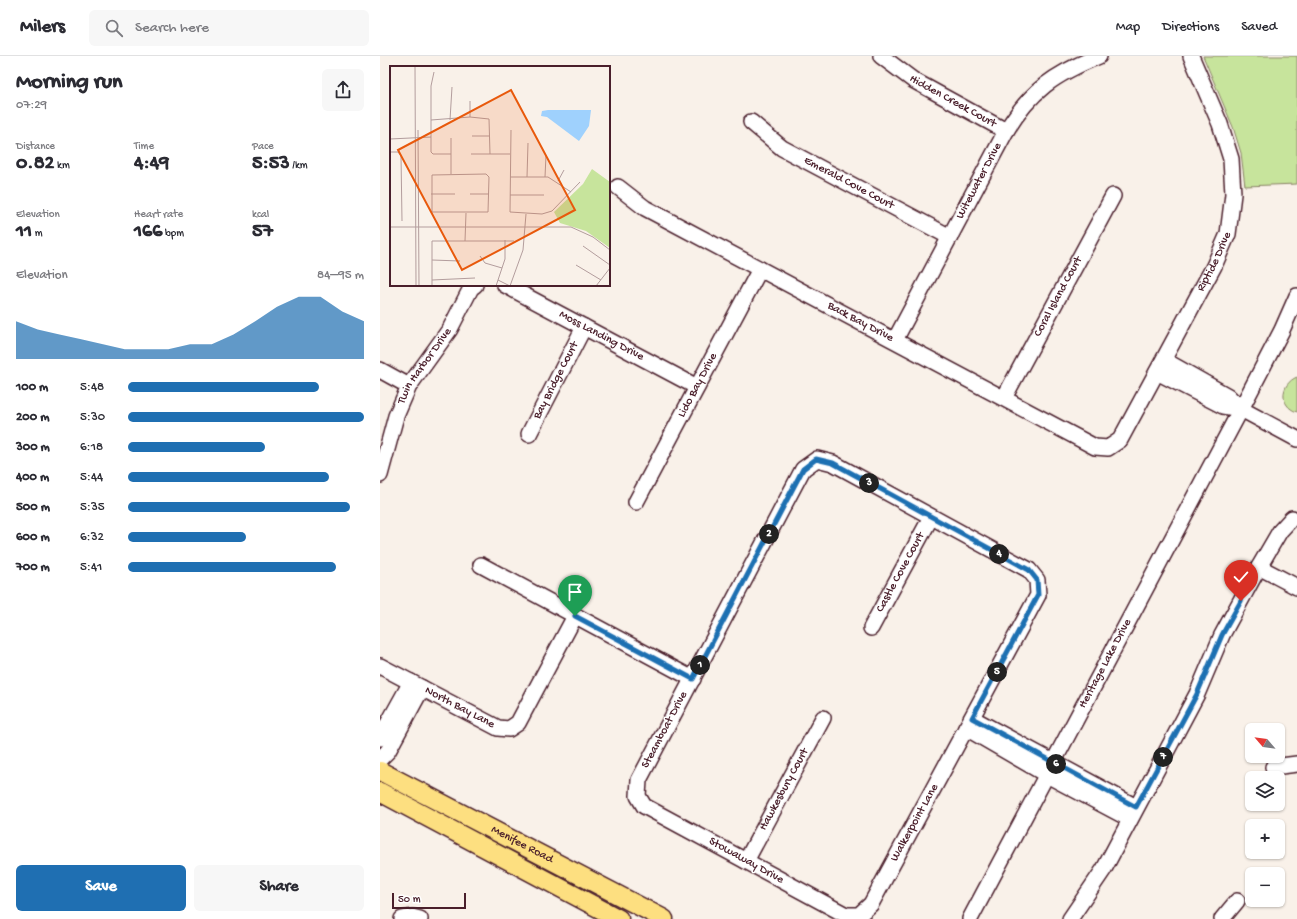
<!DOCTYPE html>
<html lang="en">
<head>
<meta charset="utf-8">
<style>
	:root { --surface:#fff; --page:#f7f7f7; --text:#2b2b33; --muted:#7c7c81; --line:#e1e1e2; --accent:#1f6fb2 }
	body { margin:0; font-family:"Gochi Hand",sans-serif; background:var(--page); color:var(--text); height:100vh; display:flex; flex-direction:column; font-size:15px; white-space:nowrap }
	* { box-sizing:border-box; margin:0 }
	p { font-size:13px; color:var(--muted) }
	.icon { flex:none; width:22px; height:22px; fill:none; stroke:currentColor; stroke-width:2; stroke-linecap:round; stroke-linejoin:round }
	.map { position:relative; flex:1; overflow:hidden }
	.side { display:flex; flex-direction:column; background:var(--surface); width:380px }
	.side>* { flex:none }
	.needle { width:26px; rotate:298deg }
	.fabs { position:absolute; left:865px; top:667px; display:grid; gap:8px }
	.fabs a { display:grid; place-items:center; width:40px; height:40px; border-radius:6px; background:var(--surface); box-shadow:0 1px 3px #0004; font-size:20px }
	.scale { position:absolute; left:12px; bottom:10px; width:74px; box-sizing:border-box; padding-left:4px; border:2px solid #4a1f2b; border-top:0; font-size:11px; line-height:14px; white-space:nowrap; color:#4a1f2b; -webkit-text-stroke:3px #fff; paint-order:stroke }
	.pin { position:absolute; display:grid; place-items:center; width:34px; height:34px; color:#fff; margin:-41px -17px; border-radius:50% 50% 50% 0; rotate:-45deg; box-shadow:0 0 4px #0007 }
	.pin .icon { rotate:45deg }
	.km { position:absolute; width:20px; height:20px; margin:-10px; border-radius:50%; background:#222; color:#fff; font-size:11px; line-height:20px; text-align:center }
	.round { display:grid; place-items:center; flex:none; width:42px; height:42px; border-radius:6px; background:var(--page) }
	.head { display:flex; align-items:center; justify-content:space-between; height:68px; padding:0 16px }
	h1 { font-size:22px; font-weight:700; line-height:30px }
	.metrics { display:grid; grid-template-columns:repeat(3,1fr); gap:6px; height:68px; padding:4px 16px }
	.metrics div { display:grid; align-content:center }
	.metrics b { font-size:20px; font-weight:700 }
	.metrics small { font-size:11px; font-weight:400 }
	.metrics p { font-size:11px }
	.chart { height:112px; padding:8px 16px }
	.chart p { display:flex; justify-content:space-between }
	.chart svg { width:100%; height:72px; margin-top:4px; fill:var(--accent); opacity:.7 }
	.cta { display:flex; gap:8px; margin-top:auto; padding:8px 16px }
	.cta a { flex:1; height:46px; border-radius:6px; background:var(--accent); color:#fff; font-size:16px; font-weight:700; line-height:46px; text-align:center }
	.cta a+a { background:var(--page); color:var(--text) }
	ul { padding:0 16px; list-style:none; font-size:13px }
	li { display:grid; grid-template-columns:64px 48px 1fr; align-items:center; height:30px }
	li i { height:10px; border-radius:5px; background:var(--accent) }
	header { display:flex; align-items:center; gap:24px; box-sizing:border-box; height:56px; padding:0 20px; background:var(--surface); border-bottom:1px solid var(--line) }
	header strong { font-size:19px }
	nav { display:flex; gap:22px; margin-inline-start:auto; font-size:14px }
	.search { width:280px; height:36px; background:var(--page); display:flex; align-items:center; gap:10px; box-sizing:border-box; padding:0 14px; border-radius:6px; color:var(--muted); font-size:15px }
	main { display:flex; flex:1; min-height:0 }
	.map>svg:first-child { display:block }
</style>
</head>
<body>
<header>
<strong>Milers</strong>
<div class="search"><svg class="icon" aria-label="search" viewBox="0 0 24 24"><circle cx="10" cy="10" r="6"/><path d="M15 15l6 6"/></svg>Search here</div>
<nav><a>Map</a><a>Directions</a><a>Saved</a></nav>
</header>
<main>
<section class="side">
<div class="head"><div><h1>Morning run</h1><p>07:29</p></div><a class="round"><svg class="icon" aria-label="share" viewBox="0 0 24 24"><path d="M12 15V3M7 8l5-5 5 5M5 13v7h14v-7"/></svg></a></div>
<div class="metrics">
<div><p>Distance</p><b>0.82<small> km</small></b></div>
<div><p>Time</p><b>4:49</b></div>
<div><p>Pace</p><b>5:53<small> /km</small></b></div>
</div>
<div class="metrics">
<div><p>Elevation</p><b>11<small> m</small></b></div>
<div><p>Heart rate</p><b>166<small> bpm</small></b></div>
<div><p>kcal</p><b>57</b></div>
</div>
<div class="chart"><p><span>Elevation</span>84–95 m</p>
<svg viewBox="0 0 160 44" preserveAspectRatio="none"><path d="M0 44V21L10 26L20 29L30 32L40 35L50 38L60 38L70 38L80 35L90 35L100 29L110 21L120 12L130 6L140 6L150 15L160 21V44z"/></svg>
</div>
<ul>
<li><b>100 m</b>5:48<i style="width:81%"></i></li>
<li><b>200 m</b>5:30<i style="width:100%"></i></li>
<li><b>300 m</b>6:18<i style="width:58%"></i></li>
<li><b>400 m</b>5:44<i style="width:85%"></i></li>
<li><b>500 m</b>5:35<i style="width:94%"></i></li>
<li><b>600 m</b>6:32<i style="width:50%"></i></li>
<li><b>700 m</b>5:41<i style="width:88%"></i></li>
</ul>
<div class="cta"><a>Save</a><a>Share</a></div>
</section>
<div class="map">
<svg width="917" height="863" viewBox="0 0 917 863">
	<rect width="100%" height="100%" fill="#f9f1e9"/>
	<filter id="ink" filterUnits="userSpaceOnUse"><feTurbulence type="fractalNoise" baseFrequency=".025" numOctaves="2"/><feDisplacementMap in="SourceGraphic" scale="8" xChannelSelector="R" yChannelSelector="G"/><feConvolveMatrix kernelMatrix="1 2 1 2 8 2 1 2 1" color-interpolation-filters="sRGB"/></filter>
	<g filter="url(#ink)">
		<path fill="#c7e49c" stroke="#888264" d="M823 0H917V128L865 130 861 97 853 71Z
			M917 321V356C899 350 900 328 917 321Z"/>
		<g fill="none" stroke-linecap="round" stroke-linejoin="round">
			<defs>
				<g id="minor">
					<path id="s1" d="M501 0 533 24 626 75"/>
					<path id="s2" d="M371 66 402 92 570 181"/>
					<path id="s3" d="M238 131 265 152 715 391 728 392 740 384 834 210 848 178 853 138 851 103 840 68 811 0"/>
					<path id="s4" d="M125 229 317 331"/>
					<path id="s5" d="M515 284 626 75C651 34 675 18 719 0"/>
					<path d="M784 304 848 340 861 353 917 383"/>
					<path d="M0 314 29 330"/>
					<path d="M777 316 843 350 861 353"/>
					<path id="s6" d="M624 342 733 140"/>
					<path id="s7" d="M149 378 204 271"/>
					<path d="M437 403 453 407 649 514 657 524 658 539 491 848 479 859H466L264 750 258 740 259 724 423 413Z"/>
					<path id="s8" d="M0 419 16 360 29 330 70 273 91 232 95 229"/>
					<path id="s9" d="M256 446 380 213"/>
					<path d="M101 509 313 623"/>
					<path d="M879 511 917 531"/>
					<path id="s10" d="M491 572 551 461"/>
					<path id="s11" d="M0 610 118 672 129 673 138 667 195 560"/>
					<path d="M592 662 756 751"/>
					<path d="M586 672 667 719 750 763"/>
					<path d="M0 682 31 626"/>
					<path d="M0 703 8 695 42 632"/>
					<path d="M893 711 917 708"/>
					<path id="s12" d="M366 805 443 662"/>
					<path d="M22 863 32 861 40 863"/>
					<path id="s13" d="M590 863 861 353 902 274 917 240"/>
					<path d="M690 863 724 813 817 638 842 579 879 511 900 475 912 462"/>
					<path d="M842 863 857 845"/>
				</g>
				<g id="major">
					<path id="s14" d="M0 715 284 863"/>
					<path d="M0 736 239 863"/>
				</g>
			</defs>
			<use href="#minor" stroke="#4a1f2b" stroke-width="18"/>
			<use href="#major" stroke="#4a1f2b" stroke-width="21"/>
			<use href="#minor" stroke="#fff" stroke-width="15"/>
			<use href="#major" stroke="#fddf80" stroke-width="18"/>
		</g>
	</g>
	<g fill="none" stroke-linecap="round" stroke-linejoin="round" filter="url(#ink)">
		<defs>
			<path id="route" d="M195 560 313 623 423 413 436 403 453 407 649 514 657 524 658 539 592 662 756 751 817 638 842 579 861 545"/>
		</defs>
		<use href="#route" stroke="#fff" stroke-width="8"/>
		<use href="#route" stroke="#1f6fb2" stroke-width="5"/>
	</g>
	<g text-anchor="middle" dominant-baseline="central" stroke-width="3" stroke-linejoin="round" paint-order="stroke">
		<g font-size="12" fill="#4a1f2b" stroke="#fff">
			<text stroke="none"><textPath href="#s1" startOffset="85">Hidden Creek Court</textPath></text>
			<text stroke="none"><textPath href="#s5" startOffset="180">Witewater Drive</textPath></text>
			<text stroke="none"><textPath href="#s2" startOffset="116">Emerald Cove Court</textPath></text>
			<text stroke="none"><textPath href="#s3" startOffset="773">Riptide Drive</textPath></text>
			<text stroke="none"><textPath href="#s6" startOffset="115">Coral Island Court</textPath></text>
			<text stroke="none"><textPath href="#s3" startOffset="278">Back Bay Drive</textPath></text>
			<text stroke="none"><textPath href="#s4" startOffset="109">Moss Landing Drive</textPath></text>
			<text stroke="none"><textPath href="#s8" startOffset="119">Twin Harbor Drive</textPath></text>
			<text stroke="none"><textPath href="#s7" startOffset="60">Bay Bridge Court</textPath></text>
			<text stroke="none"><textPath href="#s9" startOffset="132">Lido Bay Drive</textPath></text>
			<text stroke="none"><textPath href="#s10" startOffset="63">Castle Cove Court</textPath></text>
			<text stroke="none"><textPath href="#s13" startOffset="289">Heritage Lake Drive</textPath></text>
			<text stroke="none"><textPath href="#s11" startOffset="90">North Bay Lane</textPath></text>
			<text transform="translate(285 674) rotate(-62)">Steamboat Drive</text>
			<text stroke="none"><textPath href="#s12" startOffset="81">Hawkesbury Court</textPath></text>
			<text transform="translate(535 767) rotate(-61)">Walkerpoint Lane</text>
			<text stroke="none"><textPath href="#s14" startOffset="160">Menifee Road</textPath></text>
			<text transform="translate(366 805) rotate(29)">Stowaway Drive</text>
		</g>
	</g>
	<g transform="translate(10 10)">
		<rect width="220" height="220" fill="#f9f1e9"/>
		<path d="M202 103 220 116V182L196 165 170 157 164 146 193 118Z" fill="#c7e49c"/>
		<path d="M158 44H201L199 60 189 75 157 51 151 50 152 45Z" fill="#9fd1fd"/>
		<path fill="none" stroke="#b39d9d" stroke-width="1" d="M25 0 26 220M44 6 41 20V86L43 88H61M80 51V35M41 54 80 51 99 53 100 88M60 54 62 21M28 64 29 220M121 64 120 146 152 148 162 145 190 116M82 70H100M0 73 41 71M0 86H8L11 90 12 155M81 88H120M61 108V72M96 108 99 111 98 146H42V109ZM120 111H158L181 126M137 111 138 77M155 111 156 89M168 115 174 104M41 128H65M80 128H99M120 129H154M0 161H181L203 171 220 184M75 175 76 147M193 180 220 199M90 190 95 197 112 202M42 194 70 195M186 199 211 214M42 214 85 212M108 214 120 220M42 220V175H124M106 220 115 193V174M120 220 133 184 136 148M206 220 220 202"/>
		<path fill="#e8590c" fill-opacity="0.15" stroke="#e8590c" stroke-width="2" d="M121 24 185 144 72 204 8 84Z"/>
		<rect width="220" height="220" fill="none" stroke="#4a1f2b" stroke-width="2"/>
	</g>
</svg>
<div class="fabs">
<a><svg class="needle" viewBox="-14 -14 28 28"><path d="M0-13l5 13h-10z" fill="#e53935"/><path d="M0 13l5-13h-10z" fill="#7c7c81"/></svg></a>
<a><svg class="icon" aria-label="layers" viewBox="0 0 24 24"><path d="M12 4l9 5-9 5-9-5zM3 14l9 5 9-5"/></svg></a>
<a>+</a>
<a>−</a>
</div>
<div class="scale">50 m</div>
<div class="pin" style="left:195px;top:560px;background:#1e9e55"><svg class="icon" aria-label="arrive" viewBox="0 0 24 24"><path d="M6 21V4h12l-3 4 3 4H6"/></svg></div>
<div class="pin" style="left:861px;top:545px;background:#d93025"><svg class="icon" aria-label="check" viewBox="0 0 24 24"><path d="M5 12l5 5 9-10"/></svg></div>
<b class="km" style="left:320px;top:609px">1</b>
<b class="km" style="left:389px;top:478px">2</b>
<b class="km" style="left:489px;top:427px">3</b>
<b class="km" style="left:619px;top:498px">4</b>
<b class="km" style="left:617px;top:616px">5</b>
<b class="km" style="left:676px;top:708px">6</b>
<b class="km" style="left:783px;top:701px">7</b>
</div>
</main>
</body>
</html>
